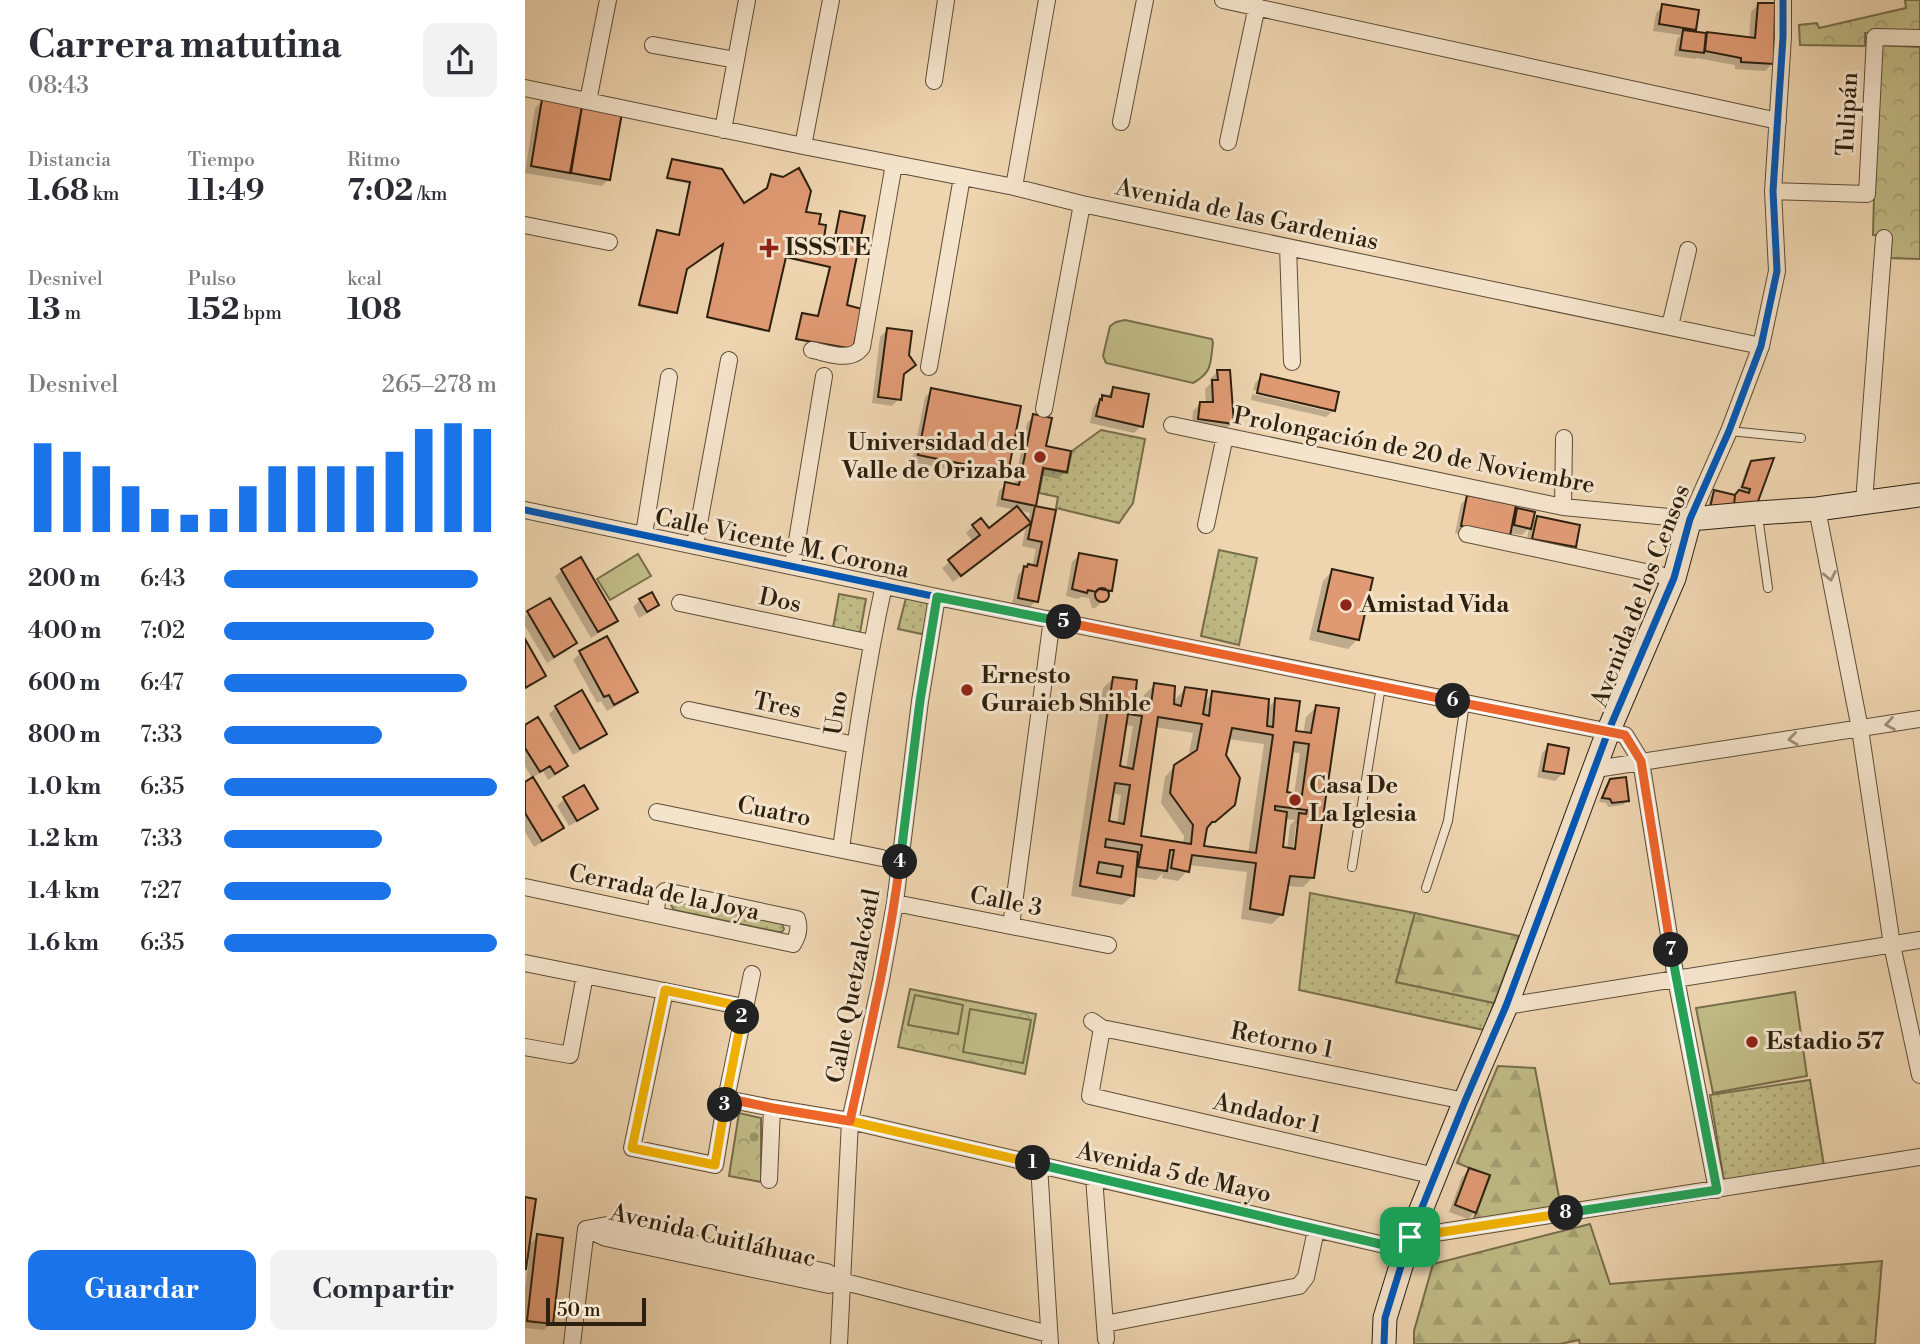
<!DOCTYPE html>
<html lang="es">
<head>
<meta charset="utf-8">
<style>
	:root { --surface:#fff; --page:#f2f2f3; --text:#2b2b33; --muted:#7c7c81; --accent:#1a73e8 }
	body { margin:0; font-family:"Libre Bodoni",serif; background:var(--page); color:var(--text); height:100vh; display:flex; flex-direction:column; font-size:26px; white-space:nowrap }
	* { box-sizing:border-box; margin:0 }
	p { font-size:23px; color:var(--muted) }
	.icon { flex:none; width:38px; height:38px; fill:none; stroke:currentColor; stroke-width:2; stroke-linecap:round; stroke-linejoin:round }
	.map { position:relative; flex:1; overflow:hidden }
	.sheet { display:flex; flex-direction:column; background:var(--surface); width:525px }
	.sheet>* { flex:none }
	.scale { position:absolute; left:21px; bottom:18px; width:100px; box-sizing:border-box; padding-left:7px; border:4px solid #2d200e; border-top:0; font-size:19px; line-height:24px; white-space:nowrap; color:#2d200e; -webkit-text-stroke:5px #f4e4cc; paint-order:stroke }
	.pin { position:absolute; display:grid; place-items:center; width:60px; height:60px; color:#fff; margin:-30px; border-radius:14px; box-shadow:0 4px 10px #0006 }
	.km { position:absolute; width:35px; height:35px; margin:-18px; border-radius:50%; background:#222; color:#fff; font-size:19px; line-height:35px; text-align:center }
	.round { display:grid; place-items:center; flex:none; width:74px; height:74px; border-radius:14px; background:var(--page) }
	.summary { display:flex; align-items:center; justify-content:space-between; height:119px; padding:0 28px }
	h1 { font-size:38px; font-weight:700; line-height:52px }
	.metrics { display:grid; grid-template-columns:repeat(3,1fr); gap:10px; height:119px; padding:7px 28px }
	.metrics div { display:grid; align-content:center }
	.metrics b { font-size:30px; font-weight:700 }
	.metrics small { font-size:19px; font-weight:400 }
	.metrics p { font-size:19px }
	.chart { height:196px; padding:14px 28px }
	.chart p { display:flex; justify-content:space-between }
	.chart svg { width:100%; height:126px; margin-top:7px; stroke:var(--accent); stroke-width:6 }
	.action { display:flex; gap:14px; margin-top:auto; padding:14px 28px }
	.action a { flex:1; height:80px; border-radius:14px; background:var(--accent); color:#fff; font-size:28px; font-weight:700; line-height:80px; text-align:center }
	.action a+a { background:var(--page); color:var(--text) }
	ul { padding:0 28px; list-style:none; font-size:23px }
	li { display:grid; grid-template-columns:112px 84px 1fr; align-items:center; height:52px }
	li i { height:18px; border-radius:9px; background:var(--accent) }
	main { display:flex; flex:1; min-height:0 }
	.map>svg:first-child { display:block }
</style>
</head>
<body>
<main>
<section class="sheet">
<div class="summary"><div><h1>Carrera matutina</h1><p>08:43</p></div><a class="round"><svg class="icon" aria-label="share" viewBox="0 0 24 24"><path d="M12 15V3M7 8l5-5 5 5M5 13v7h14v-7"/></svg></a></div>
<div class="metrics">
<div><p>Distancia</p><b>1.68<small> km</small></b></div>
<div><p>Tiempo</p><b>11:49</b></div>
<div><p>Ritmo</p><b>7:02<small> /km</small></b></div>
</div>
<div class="metrics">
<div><p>Desnivel</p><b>13<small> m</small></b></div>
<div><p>Pulso</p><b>152<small> bpm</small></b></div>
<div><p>kcal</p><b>108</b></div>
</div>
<div class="chart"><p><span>Desnivel</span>265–278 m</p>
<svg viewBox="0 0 160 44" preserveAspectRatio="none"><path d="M5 44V13M15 44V16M25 44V21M35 44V28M45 44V36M55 44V38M65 44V36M75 44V28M85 44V21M95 44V21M105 44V21M115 44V21M125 44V16M135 44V8M145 44V6M155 44V8"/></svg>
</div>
<ul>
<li><b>200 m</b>6:43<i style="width:93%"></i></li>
<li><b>400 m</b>7:02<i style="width:77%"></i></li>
<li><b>600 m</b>6:47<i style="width:89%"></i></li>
<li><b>800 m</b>7:33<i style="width:58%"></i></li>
<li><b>1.0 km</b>6:35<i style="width:100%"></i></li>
<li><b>1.2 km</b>7:33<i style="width:58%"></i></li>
<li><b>1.4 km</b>7:27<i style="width:61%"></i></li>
<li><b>1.6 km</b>6:35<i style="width:100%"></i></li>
</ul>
<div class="action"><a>Guardar</a><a>Compartir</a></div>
</section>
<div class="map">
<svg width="1395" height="1344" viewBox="0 0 1395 1344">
	<defs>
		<pattern id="grass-dots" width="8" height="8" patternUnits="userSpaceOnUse" patternTransform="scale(1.75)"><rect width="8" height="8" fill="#c0bb86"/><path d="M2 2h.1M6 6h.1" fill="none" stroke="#a5a072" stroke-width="1.8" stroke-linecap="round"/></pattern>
		<pattern id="forest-firs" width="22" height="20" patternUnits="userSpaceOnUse" patternTransform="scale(1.75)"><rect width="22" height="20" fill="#c0bb86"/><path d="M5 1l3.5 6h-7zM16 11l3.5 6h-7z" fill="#a5a072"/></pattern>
		<pattern id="park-crowns" width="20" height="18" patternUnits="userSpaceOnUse" patternTransform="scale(1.75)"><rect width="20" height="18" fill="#c0bb86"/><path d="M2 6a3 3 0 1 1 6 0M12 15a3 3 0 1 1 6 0" fill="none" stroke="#a5a072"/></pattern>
	</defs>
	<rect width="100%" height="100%" fill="#eed5b0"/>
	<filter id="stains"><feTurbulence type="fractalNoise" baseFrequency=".00286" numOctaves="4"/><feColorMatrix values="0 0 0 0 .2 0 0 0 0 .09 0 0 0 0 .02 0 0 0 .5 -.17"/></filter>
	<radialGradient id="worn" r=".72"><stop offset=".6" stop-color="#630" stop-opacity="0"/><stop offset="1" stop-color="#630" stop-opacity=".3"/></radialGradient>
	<path fill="url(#grass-dots)" stroke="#766e4a" stroke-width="2" d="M576 430 620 439 608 503 594 523 531 508 533 497 514 493 519 468 542 473 547 451Z
		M694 550 732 558 714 645 676 636Z
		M314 594 341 599 335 633 308 628Z
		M381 598 411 605 406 636 373 629Z
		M785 893 890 913 871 982 969 1003 959 1030 774 990Z
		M149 901 257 924 259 929 257 932H253L149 910 146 905Z
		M1285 1080 1299 1166 1199 1181 1185 1095Z"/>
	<path fill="url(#forest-firs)" stroke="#766e4a" stroke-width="2" d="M890 913 994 936 969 1003 871 982Z
		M973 1066 1010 1068 1036 1208 948 1221 965 1176 932 1163Z
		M1065 1224 1085 1284 1357 1261 1350 1344H1055L1054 1340 1035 1344H889V1331L908 1264Z"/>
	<path fill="url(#park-crowns)" stroke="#766e4a" stroke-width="2" d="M1380 0H1395V32L1340 33V46L1275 45 1274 25 1292 23 1294 28 1381 8Z
		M1353 45 1395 47V259L1362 258V236L1348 235Z
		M385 989 511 1014 500 1074 373 1047Z
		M214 1113 236 1118V1182L204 1176Z"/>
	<path fill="#c0bb86" stroke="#766e4a" stroke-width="2" d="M600 320 687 339 688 343C685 363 688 372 668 383L581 363 578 356 585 326 591 322Z
		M113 554 126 576 85 600 72 579Z
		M1270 992 1282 1076 1188 1093 1171 1008Z
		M390 995 438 1005 433 1034 383 1025Z
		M445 1009 506 1020 498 1063 438 1052Z"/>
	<path fill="#0003" fill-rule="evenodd" d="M1233 5 1247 64 1240 71 1210 69V65L1171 58 1170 59 1149 56 1152 39 1156 35 1128 31 1131 13 1138 6 1170 29 1166 33 1224 39 1226 12Z
		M17 101 95 114 84 179 77 186 0 173 10 108Z
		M148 161 218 206 241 191 246 176 292 225 295 247 307 249 315 212 320 306 324 350 270 340 275 316 277 314 292 318 304 268 259 258 241 332 181 318 198 243 160 269 148 314 114 307 131 233 133 232 153 236 165 184 141 179Z
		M363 329 389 365 377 375 374 399 367 406 347 403 355 337Z
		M693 371 707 423 700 430 667 426 668 411 675 404H681L680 389 686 383 685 379Z
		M737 376 812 394 809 410 801 417 726 400 727 394 806 412V408L728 390 730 383Z
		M588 389 616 426 609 433 565 423 568 408 571 404 578 397 581 398Z
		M407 390 482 472 474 480 387 462 400 397Z
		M509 416 519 447 540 472 533 479 515 475 509 505 507 507 529 512 511 601 504 608 487 604 493 575 500 568 507 567 511 549 497 546 501 526 428 582 417 568 448 542 441 533 448 526 455 520 463 531 491 510 471 506 474 491 481 484 489 486 502 423ZM493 510 505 513 502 521Z
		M1227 462 1231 503 1182 512 1185 497 1190 492 1209 497 1213 493 1222 467Z
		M943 497 987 515 993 510 1005 524 1012 518 1049 547 1042 554 1001 545 1004 528 997 535 984 533 976 543 930 533 936 504Z
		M554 555 585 590 581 594V598L570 608H567L564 598 556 597 553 599 541 596 547 562Z
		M37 570 90 620 83 627 66 638 30 577Z
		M807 571 833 639 823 649 784 640 798 581Z
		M115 600 132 605 125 612 114 618 108 607Z
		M4 613 50 643 43 650 22 663 0 626V616Z
		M55 653 111 692 103 699 82 711 76 701 72 703 48 660Z
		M588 678 607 710 617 711 619 695 629 685 648 702 660 689 678 703 688 693 741 709 751 700 769 733 778 734 781 717 791 707 788 877 778 887 762 886 757 914 747 924 716 919 722 872 664 865 662 871 653 881 637 878 638 873 631 880 609 877 607 896 597 905 546 896 578 688ZM600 725 608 726 601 769 593 768ZM630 727 668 733 663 758 650 766 640 777 636 803 659 836 658 844 614 838ZM703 739 739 744 723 854 677 847 679 831 701 810 699 755ZM766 752 775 753 769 795 760 794ZM587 793 596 795 592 824 582 823ZM760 819 770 820 765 825 762 850 756 849ZM771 824H775L770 858H767Z
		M31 707 80 734 73 741 48 755 24 714Z
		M0 727 41 766 34 773 23 780 18 771 7 778 0 766Z
		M1024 746 1037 774 1030 781 1012 777 1017 753Z
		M1086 780 1102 800 1098 805 1083 807 1081 803 1074 802 1081 785Z
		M0 784 37 828 30 835 9 847 0 832Z
		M39 799 70 808 63 815 44 826 32 806Z
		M224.5 1137a4.5 4.5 0 1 1 9 0a4.5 4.5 0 1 1-9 0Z
		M944 1170 950 1212 943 1219 924 1212 937 1177Z
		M0 1199 2 1247 13 1236 26 1323 19 1330 0 1328V1290L4 1259H0V1262Z"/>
	<path fill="#df9a74" stroke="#2d200e" stroke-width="2" fill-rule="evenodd" d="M1233 3H1250L1249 64 1216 62V58L1180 51 1182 32 1230 38Z
		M1137 4 1174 10 1171 30 1134 24Z
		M1158 30 1181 33 1179 53 1155 50Z
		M17 99 57 106 45 173 6 166Z
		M57 106 97 113 85 180 46 173Z
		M147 159 197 169 219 203 242 188 246 174 258 177 274 168 286 191 281 212 296 214 294 224 301 225 298 245 308 247 315 211 340 216 322 305 337 309 328 349 271 339 277 313 293 316 305 267 261 257 244 331 182 317 198 244 162 269 152 313 114 305 132 230 154 235 165 182 142 178Z
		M362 328 387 331 384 355 391 365 379 374 376 400 353 397Z
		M692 370H705L709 424 673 419 675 402H688L687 380H693Z
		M736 374 814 392 810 411 732 393Z
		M588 387 624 394 618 427 571 416 575 399 577 400V395L586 397Z
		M406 388 496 406 483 473 393 455Z
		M508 414 527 418 521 446 546 451 542 472 518 468 511 506 477 499 480 482 494 485Z
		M1249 458 1232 504 1209 505 1210 495 1214 490 1224 493 1225 489 1217 487 1226 461Z
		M1189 490 1210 495 1209 505 1185 508Z
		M942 495 991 505 985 536 936 526Z
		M492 506 506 523 436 576 423 560 455 535 447 525 456 518 464 528Z
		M510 506 531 510 513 602 493 598 499 566 502 567 503 564 512 566 517 542 503 539Z
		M992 508 1010 512 1006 529 989 525Z
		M1012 516 1055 525 1051 547 1007 539Z
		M554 553 592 560 587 591 574 589 571 592 563 590 562 593 547 589Z
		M56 557 93 621 73 632 36 569Z
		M807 569 848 578 834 640 793 631Z
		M570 595a7 7 0 1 1 14 0a7 7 0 1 1-14 0Z
		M127 592 134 605 122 612 114 599Z
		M25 598 52 643 29 657 2 611Z
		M82 636 113 692 89 705 84 695 79 697 54 651Z
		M0 639 21 676 0 688Z
		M588 677 612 680 609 708 625 711 629 683 650 686 649 704 656 706 660 687 682 690 678 714 684 716 687 691 744 699 742 726 748 727 750 698 775 701 771 731 786 733 791 705 814 708 789 878 765 876 758 915 725 909 731 863 667 855 664 872 646 868 649 850H645L642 871 613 867 617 845 581 839 580 847 613 852 609 896 555 886ZM603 714 617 716 608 769 595 766ZM633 717 677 724 672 750 649 765 645 793 668 825 666 844 616 836ZM707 728 748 735 731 853 679 846 682 828 687 822H690L710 805 715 778 701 755ZM769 742 784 744 777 795 762 792ZM590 783 605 785 599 824 584 821ZM750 806 782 810 781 814 774 813 770 849 758 847 762 812 750 810ZM574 862 598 866 596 877 572 873Z
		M57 690 82 734 55 749 30 706Z
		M13 717 43 766 30 774 25 766 15 772 0 748V725Z
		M1023 744 1044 748 1039 774 1018 771Z
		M8 777 39 828 17 841 0 813V782Z
		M1101 777 1104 801 1087 803 1085 799 1077 798 1085 779Z
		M59 785 73 809 52 821 38 797Z
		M944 1168 965 1175 951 1213 930 1205Z
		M0 1197 11 1199 1 1269H0Z
		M12 1234 38 1238 28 1324 2 1321Z"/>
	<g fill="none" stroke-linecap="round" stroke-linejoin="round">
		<defs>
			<path id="lane" d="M1204 431 1276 438
				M1233 516 1243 588
				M827 867 856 686
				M901 888 923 821 940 703"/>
			<path id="street" d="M698 0 1253 121
				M128 45 211 60
				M409 81 421 0
				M0 88 278 146 489 187 557 204 1236 346
				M63 101 83 0
				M596 122 620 0
				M198 130 222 0
				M703 142 732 6
				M278 146 306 0
				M489 187 522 0
				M1248 191 1342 194 1350 37 1395 38
				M0 225 84 242
				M763 247 767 362
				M1145 326 1163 250
				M287 350C303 353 326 363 337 347L369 164
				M404 367 437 177
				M519 409 557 204
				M647 425 1038 507 1165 519 1204 431 1236 346 1252 271 1248 191 1258 37V0
				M1339 502 1359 238
				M1038 507 1039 438
				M1292 509 1335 729 1367 945 1395 1075
				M0 510 412 597 1100 735 1116 761 1151 979 1192 1190
				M681 525 700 436
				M119 534 144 377
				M942 534 1149 578
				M170 545 204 360
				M268 565 299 376
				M155 603 346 643
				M164 710 330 745
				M1071 769 1395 719
				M132 812 357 858
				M316 849C328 760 340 672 359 585
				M0 887 268 944C273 936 275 928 272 919L140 891 132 900 131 914
				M370 903 583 945
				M486 926 527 619
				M0 963 219 1007
				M140 991 107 1148 190 1165 201 1099 227 974
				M981 1006 1395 940
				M567 1021 577 1028 940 1101
				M577 1028 565 1096 910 1176
				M0 1047 45 1055 60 975
				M201 1099 247 1108 325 1121 881 1250
				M514 1165 525 1344
				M569 1177 581 1339
				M244 1180 247 1108
				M61 1229 82 1225 302 1272 316 1281 524 1334
				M61 1229 81 1238 304 1285 316 1281
				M885 1237 1395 1157
				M580 1324 774 1286 781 1277 791 1230
				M47 1344 61 1229
				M314 1344 325 1121 356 980 370 903 395 701 412 597"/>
			<path id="secondary" d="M859 1344 860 1318 885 1237 940 1101 981 1006 1083 732 1149 578 1165 519 1232 513 1292 509 1395 495"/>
		</defs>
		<use href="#lane" stroke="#5d4d36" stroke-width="10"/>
		<use href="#street" stroke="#5d4d36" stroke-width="18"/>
		<use href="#secondary" stroke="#2d200e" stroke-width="25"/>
		<use href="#lane" stroke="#f4e4cc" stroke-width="8"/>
		<use href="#street" stroke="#f4e4cc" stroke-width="16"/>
		<use href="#secondary" stroke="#f4e4cc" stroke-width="23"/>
		<defs>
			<path id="cycleway" d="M0 510 412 597 1100 735 1116 761 1151 979 1192 1190
				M859 1344 860 1318 885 1237 940 1101 981 1006 1083 732 1149 578 1165 519 1204 431 1236 346 1252 271 1248 191 1258 37V0"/>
		</defs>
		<use href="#cycleway" stroke="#f4e4cc" stroke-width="11"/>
		<use href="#cycleway" stroke="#0057b8" stroke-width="7"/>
	</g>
	<defs><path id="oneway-chevron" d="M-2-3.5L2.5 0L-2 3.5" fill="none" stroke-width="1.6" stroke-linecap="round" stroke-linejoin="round" transform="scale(1.75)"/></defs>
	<g stroke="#9a8c76">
		<use href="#oneway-chevron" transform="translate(1305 576) rotate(79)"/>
		<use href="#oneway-chevron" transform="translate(1365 724) rotate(171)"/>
		<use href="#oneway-chevron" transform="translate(1268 739) rotate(172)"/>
	</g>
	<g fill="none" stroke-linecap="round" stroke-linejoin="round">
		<defs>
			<path id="split-1" d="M508 1163 881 1250 885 1237"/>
			<path id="split-2" d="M217 1017 201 1098 247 1108 325 1121 508 1163"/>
			<path id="split-3" d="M200 1105 190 1165 107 1148 140 990 219 1007 217 1017"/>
			<path id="split-4" d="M200 1105 201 1098 247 1108 325 1121C344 1035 364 949 375 862"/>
			<path id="split-5" d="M375 862 395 701 412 597 539 622"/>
			<path id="split-6" d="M539 622 928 701"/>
			<path id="split-7" d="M928 701 1100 735 1116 761 1146 950"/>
			<path id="split-8" d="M1041 1213 1192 1190 1146 950"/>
			<path id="split-9" d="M885 1237 1041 1213"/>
		</defs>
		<use href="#split-1" stroke="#fff" stroke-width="14"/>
		<use href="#split-2" stroke="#fff" stroke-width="14"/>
		<use href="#split-3" stroke="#fff" stroke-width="14"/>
		<use href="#split-4" stroke="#fff" stroke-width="14"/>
		<use href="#split-5" stroke="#fff" stroke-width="14"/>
		<use href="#split-6" stroke="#fff" stroke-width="14"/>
		<use href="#split-7" stroke="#fff" stroke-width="14"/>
		<use href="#split-8" stroke="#fff" stroke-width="14"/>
		<use href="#split-9" stroke="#fff" stroke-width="14"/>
		<use href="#split-1" stroke="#22a559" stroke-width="9"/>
		<use href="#split-2" stroke="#f5b400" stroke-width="9"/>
		<use href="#split-3" stroke="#f5b400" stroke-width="9"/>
		<use href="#split-4" stroke="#f0652b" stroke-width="9"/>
		<use href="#split-5" stroke="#22a559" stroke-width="9"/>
		<use href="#split-6" stroke="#f0652b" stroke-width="9"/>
		<use href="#split-7" stroke="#f0652b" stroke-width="9"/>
		<use href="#split-8" stroke="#22a559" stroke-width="9"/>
		<use href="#split-9" stroke="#f5b400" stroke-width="9"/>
	</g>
	<g fill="#8f2418" stroke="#f4e4cc" stroke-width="2.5">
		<path d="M240.5 237.5h7v7h7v7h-7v7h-7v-7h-7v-7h7z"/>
		<circle cx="515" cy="457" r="7"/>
		<circle cx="821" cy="605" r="7"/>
		<circle cx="442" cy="690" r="7"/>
		<circle cx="770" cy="800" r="7"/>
		<circle cx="1227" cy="1042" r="7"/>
	</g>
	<g text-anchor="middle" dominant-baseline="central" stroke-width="6" stroke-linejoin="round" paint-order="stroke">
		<g font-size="24" fill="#2d200e" stroke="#f4e4cc">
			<text transform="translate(1323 114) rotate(-87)">Tulipán</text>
			<text transform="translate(722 215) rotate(12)">Avenida de las Gardenias</text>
			<text transform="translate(889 451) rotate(11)">Prolongación de 20 de Noviembre</text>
			<text transform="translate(257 544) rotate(12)">Calle Vicente M. Corona</text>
			<text transform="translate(1116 596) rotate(-69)">Avenida de los Censos</text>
			<text transform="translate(255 601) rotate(12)">Dos</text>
			<text transform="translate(252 706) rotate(12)">Tres</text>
			<text transform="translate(312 713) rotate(-81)">Uno</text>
			<text transform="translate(249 812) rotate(11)">Cuatro</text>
			<text transform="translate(139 893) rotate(12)">Cerrada de la Joya</text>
			<text transform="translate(481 902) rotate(11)">Calle 3</text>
			<text transform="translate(329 986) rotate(-79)">Calle Quetzalcóatl</text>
			<text transform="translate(757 1041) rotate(11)">Retorno 1</text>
			<text transform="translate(742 1114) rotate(13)">Andador 1</text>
			<text transform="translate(649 1173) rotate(13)">Avenida 5 de Mayo</text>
			<text transform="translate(188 1236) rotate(13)">Avenida Cuitláhuac</text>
		</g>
		<g font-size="24" font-weight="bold" fill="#2d200e" stroke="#f4e4cc" text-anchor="start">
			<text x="260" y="248">ISSSTE</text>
			<text x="501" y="443" text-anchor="end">Universidad del<tspan x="501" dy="28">Valle de Orizaba</tspan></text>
			<text x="835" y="605">Amistad Vida</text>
			<text x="456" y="676">Ernesto<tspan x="456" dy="28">Guraieb Shible</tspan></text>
			<text x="784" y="786">Casa De<tspan x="784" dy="28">La Iglesia</tspan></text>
			<text x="1241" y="1042">Estadio 57</text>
		</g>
	</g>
	<rect width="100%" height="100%" filter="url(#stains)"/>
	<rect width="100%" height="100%" fill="url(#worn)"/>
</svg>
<div class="scale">50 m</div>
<div class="pin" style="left:885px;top:1237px;background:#1e9e55"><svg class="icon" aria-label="arrive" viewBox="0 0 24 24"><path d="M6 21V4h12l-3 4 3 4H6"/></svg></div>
<b class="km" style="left:508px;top:1163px">1</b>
<b class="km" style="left:217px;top:1017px">2</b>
<b class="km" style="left:200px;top:1105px">3</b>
<b class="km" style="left:375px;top:862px">4</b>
<b class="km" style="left:539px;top:622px">5</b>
<b class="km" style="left:928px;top:701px">6</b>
<b class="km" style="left:1146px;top:950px">7</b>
<b class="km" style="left:1041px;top:1213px">8</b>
</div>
</main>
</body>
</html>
